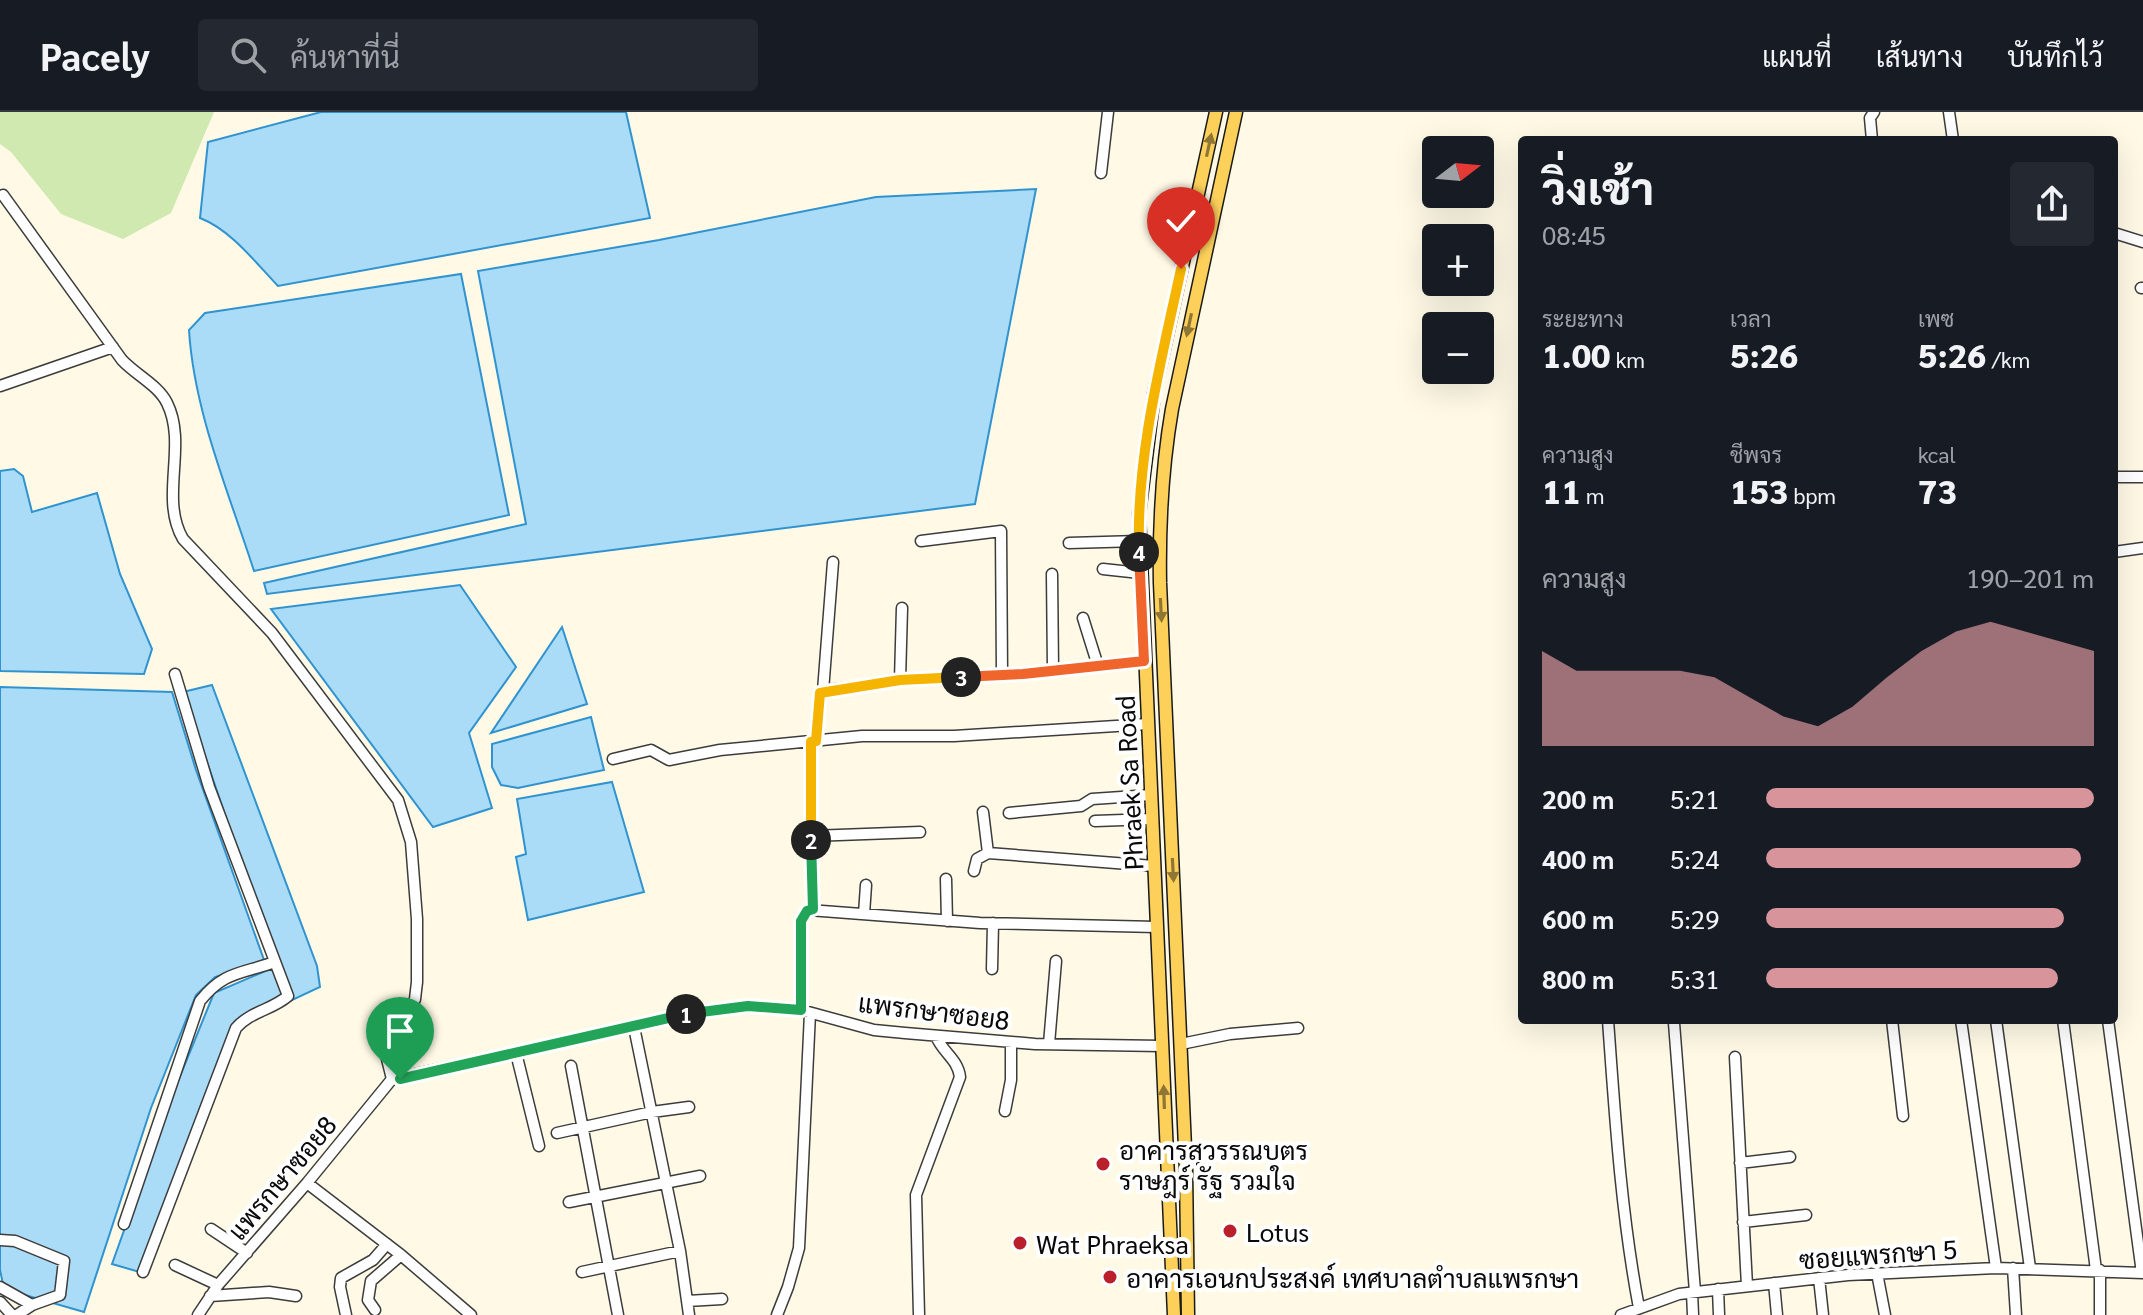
<!DOCTYPE html>
<html lang="th">
<head>
<meta charset="utf-8">
<style>
	:root { --surface:#171b24; --page:#242831; --text:#f1f3f6; --muted:#9ea1a6; --line:#363941; --accent:#d8949b }
	body { margin:0; font-family:Georgia,Sarabun,serif; background:var(--page); color:var(--text); height:100vh; display:flex; flex-direction:column; font-size:30px; white-space:nowrap }
	* { box-sizing:border-box; margin:0 }
	p { font-size:26px; color:var(--muted) }
	.icon { flex:none; width:44px; height:44px; fill:none; stroke:currentColor; stroke-width:2; stroke-linecap:round; stroke-linejoin:round }
	.map { position:relative; flex:1; overflow:hidden }
	.details { position:absolute; left:1518px; top:24px; width:600px; height:888px; display:flex; flex-direction:column; background:var(--surface); border-radius:8px; box-shadow:0 8px 32px #0002 }
	.details>* { flex:none }
	.needle { width:52px; rotate:74deg }
	.buttons { position:absolute; left:1422px; top:24px; display:grid; gap:16px }
	.buttons a { display:grid; place-items:center; width:72px; height:72px; border-radius:8px; background:var(--surface); box-shadow:0 8px 32px #0002; font-size:40px }
	.pin { position:absolute; display:grid; place-items:center; width:68px; height:68px; color:#fff; margin:-82px -34px; border-radius:50% 50% 50% 0; rotate:-45deg; box-shadow:0 0 8px #0007 }
	.pin .icon { rotate:45deg }
	.km { position:absolute; width:40px; height:40px; margin:-20px; border-radius:50%; background:#222; color:#fff; font-size:22px; line-height:40px; text-align:center }
	.round { display:grid; place-items:center; flex:none; width:84px; height:84px; border-radius:8px; background:var(--page) }
	.headline { display:flex; align-items:center; justify-content:space-between; height:136px; padding:0 24px }
	h1 { font-size:44px; font-weight:800; line-height:60px }
	.metrics { display:grid; grid-template-columns:repeat(3,1fr); gap:12px; height:136px; padding:8px 24px }
	.metrics div { display:grid; align-content:center }
	.metrics b { font-size:34px; font-weight:800 }
	.metrics small { font-size:22px; font-weight:400 }
	.metrics p { font-size:22px }
	.chart { height:224px; padding:16px 24px }
	.chart p { display:flex; justify-content:space-between }
	.chart svg { width:100%; height:144px; margin-top:8px; fill:var(--accent); opacity:.7 }
	ul { padding:0 24px; list-style:none; font-size:26px }
	li { display:grid; grid-template-columns:128px 96px 1fr; align-items:center; height:60px }
	li i { height:20px; border-radius:10px; background:var(--accent) }
	header { display:flex; align-items:center; gap:48px; box-sizing:border-box; height:112px; padding:0 40px; background:var(--surface); border-bottom:2px solid var(--line) }
	header strong { font-size:38px }
	nav { display:flex; gap:44px; margin-inline-start:auto; font-size:28px }
	.search { width:560px; height:72px; background:var(--page); display:flex; align-items:center; gap:20px; box-sizing:border-box; padding:0 28px; border-radius:8px; color:var(--muted); font-size:30px }
	.map>svg:first-child { display:block }
</style>
</head>
<body>
<header>
<strong>Pacely</strong>
<div class="search"><svg class="icon" aria-label="search" viewBox="0 0 24 24"><circle cx="10" cy="10" r="6"/><path d="M15 15l6 6"/></svg>ค้นหาที่นี่</div>
<nav><a>แผนที่</a><a>เส้นทาง</a><a>บันทึกไว้</a></nav>
</header>
<div class="map">
<svg width="2143" height="1203" viewBox="0 0 2143 1203">
	<rect width="100%" height="100%" fill="#fff9e6"/>
	<path fill="#cfe9b0" d="M0 0H214L171 101 123 127 61 102 11 40 0 32Z"/>
	<path fill="#aadcf7" stroke="#3093cf" stroke-width="2" d="M321 0H626L650 106 278 174C255 150 231 118 200 106L208 30Z
		M1036 77 975 392 267 482 264 471 526 412 478 159 659 128 876 85Z
		M461 162 509 403 254 459C229 381 194 300 189 218L205 201Z
		M14 357 23 364 32 400 97 381 120 462 152 537 144 562 0 559V359Z
		M460 473 516 555 469 621 492 696 433 715 271 497Z
		M562 515 587 592 491 621Z
		M212 573 317 854 320 875 241 912 143 1161 112 1152 174 979 214 881 277 854 183 580Z
		M0 575 172 580 196 658 264 848 215 865 196 883 151 996 84 1200 4 1177 0 1158Z
		M591 605 604 658 518 676 501 673 492 655V632Z
		M612 670 644 780 528 808 516 745 526 742 517 687Z"/>
	<g fill="none" stroke-linecap="round" stroke-linejoin="round">
		<defs>
			<path id="minor" d="M1949 0 1953 28
				M1872 28 1870 6 1874 0
				M1101 61 1108 0
				M3 83 122 248C136 263 158 273 167 291 188 333 159 386 183 427L272 521 398 688 411 730 417 807V870L415 887 404 914 386 943 392 967
				M2114 121 2143 130
				M2141 176H2143
				M0 274 113 235
				M2114 365H2143
				M921 429 1001 419 1002 563
				M1069 431 1139 429
				M2114 440 2143 436
				M1103 457 1140 461
				M1052 462 1053 558
				M1083 506 1098 554
				M900 568 902 496
				M823 579 833 450
				M816 629 819 583 823 579 900 568 1023 562 1144 549
				M811 630 813 797
				M613 647 651 638 669 648 720 638 862 624H954L1148 612
				M983 700 988 741 1154 754
				M1009 701 1081 694 1092 687 1151 683
				M1095 709 1152 707
				M811 724 920 720
				M974 759 977 747 988 741
				M946 767 947 809
				M864 802 866 773
				M992 857 993 811
				M801 898V809L809 798 980 811 1157 815
				M1608 908C1615 1005 1621 1101 1639 1196
				M1892 908 1903 1004
				M1961 908 1996 1156
				M1996 908 2030 1156
				M2063 908 2096 1158
				M2108 908 2142 1161
				M1674 911 1695 1180
				M634 915 680 1139 689 1203
				M1049 932 1056 849
				M1181 932 1230 922 1298 916
				M516 941 539 1034
				M1735 945 1747 1174
				M571 954 618 1203
				M1005 999 1011 968V930
				M557 1021 652 1000 689 995
				M1740 1051 1790 1045
				M307 1071 401 1143 471 1203
				M569 1090 700 1064
				M1743 1110 1806 1103
				M124 1112 200 889C224 859 241 862 275 850
				M211 1117 247 1141
				M0 1128 15 1129 64 1149 60 1183 32 1193 17 1203
				M175 1153 218 1173
				M2013 1156 2016 1203
				M143 1160 236 916C251 899 272 898 288 884L209 675 175 562
				M582 1160 680 1139
				M1877 1161 1885 1203
				M1819 1166 1823 1203
				M1774 1171 1777 1203
				M0 1175 32 1193
				M1718 1177 1719 1203
				M1692 1180 1693 1203
				M210 1184 269 1180 296 1184
				M687 1189 722 1187
				M0 1190 12 1203
				M375 1198 368 1188 371 1169 401 1143
				M198 1203 218 1173 307 1071 392 967 634 915 691 900 748 894 801 898 874 918 905 921 1035 932 1162 934
				M346 1203 340 1175 341 1166 373 1148 387 1132
				M777 1203 788 1175 799 1136 810 901
				M919 1203 916 1083 960 965C958 947 942 940 936 924
				M1621 1203 1679 1182 1848 1163 1996 1156 2143 1161
				M2100 1203V1158"/>
			<path id="major" d="M1174 1203 1139 402 1154 282 1216 0
				M1188 1203 1186 1058 1160 471C1159 412 1162 355 1172 297L1236 0"/>
		</defs>
		<use href="#minor" stroke="#3c3c3c" stroke-width="13"/>
		<use href="#major" stroke="#1a1a1a" stroke-width="15"/>
		<use href="#minor" stroke="#fff" stroke-width="10"/>
		<use href="#major" stroke="#fcd059" stroke-width="12"/>
	</g>
	<defs><path id="oneway-solid" d="M-6-.8H1V-3.2L6.5 0L1 3.2V.8H-6Z" transform="scale(2)"/></defs>
	<g fill="#8f7635">
		<use href="#oneway-solid" transform="translate(1209 33) rotate(-78)"/>
		<use href="#oneway-solid" transform="translate(1189 213) rotate(102)"/>
		<use href="#oneway-solid" transform="translate(1161 498) rotate(87)"/>
		<use href="#oneway-solid" transform="translate(1173 758) rotate(87)"/>
		<use href="#oneway-solid" transform="translate(1164 985) rotate(-92)"/>
	</g>
	<g fill="none" stroke-linecap="round" stroke-linejoin="round">
		<defs>
			<path id="split-1" d="M400 967 686 902"/>
			<path id="split-2" d="M686 902 748 894 801 898V809L807 799 813 797 811 728"/>
			<path id="split-3" d="M811 728V630L816 629 820 581 900 568 961 565"/>
			<path id="split-4" d="M961 565 1023 562 1144 549 1139 440"/>
			<path id="split-5" d="M1139 440C1136 344 1161 250 1181 157"/>
		</defs>
		<use href="#split-1" stroke="#fff" stroke-width="16"/>
		<use href="#split-2" stroke="#fff" stroke-width="16"/>
		<use href="#split-3" stroke="#fff" stroke-width="16"/>
		<use href="#split-4" stroke="#fff" stroke-width="16"/>
		<use href="#split-5" stroke="#fff" stroke-width="16"/>
		<use href="#split-1" stroke="#22a559" stroke-width="10"/>
		<use href="#split-2" stroke="#22a559" stroke-width="10"/>
		<use href="#split-3" stroke="#f5b400" stroke-width="10"/>
		<use href="#split-4" stroke="#f0652b" stroke-width="10"/>
		<use href="#split-5" stroke="#f5b400" stroke-width="10"/>
	</g>
	<g fill="#ba202b" stroke="#fff" stroke-width="3">
		<circle cx="1103" cy="1052" r="8"/>
		<circle cx="1230" cy="1119" r="8"/>
		<circle cx="1020" cy="1131" r="8"/>
		<circle cx="1110" cy="1165" r="8"/>
	</g>
	<g text-anchor="middle" dominant-baseline="central" stroke-width="8" stroke-linejoin="round" paint-order="stroke">
		<g font-size="26" fill="#090909" stroke="#fff">
			<text transform="translate(1128 671) rotate(-93)">Phraek Sa Road</text>
			<text transform="translate(934 898) rotate(7)">แพรกษาซอย8</text>
			<text transform="translate(281 1065) rotate(-50)">แพรกษาซอย8</text>
			<text transform="translate(1878 1141) rotate(-4)">ซอยแพรกษา 5</text>
		</g>
		<g font-size="26" fill="#090909" stroke="#fff" text-anchor="start">
			<text x="1119" y="1037">อาคารสุวรรณบุตร<tspan x="1119" dy="30">ราษฎร์ รัฐ รวมใจ</tspan></text>
			<text x="1246" y="1119">Lotus</text>
			<text x="1036" y="1131">Wat Phraeksa</text>
			<text x="1126" y="1165">อาคารเอนกประสงค์ เทศบาลตำบลแพรกษา</text>
		</g>
	</g>
</svg>
<div class="buttons">
<a><svg class="needle" viewBox="-14 -14 28 28"><path d="M0-13l5 13h-10z" fill="#e53935"/><path d="M0 13l5-13h-10z" fill="#9ea1a6"/></svg></a>
<a>+</a>
<a>−</a>
</div>
<div class="pin" style="left:400px;top:967px;background:#1e9e55"><svg class="icon" aria-label="arrive" viewBox="0 0 24 24"><path d="M6 21V4h12l-3 4 3 4H6"/></svg></div>
<div class="pin" style="left:1181px;top:157px;background:#d93025"><svg class="icon" aria-label="check" viewBox="0 0 24 24"><path d="M5 12l5 5 9-10"/></svg></div>
<b class="km" style="left:686px;top:902px">1</b>
<b class="km" style="left:811px;top:728px">2</b>
<b class="km" style="left:961px;top:565px">3</b>
<b class="km" style="left:1139px;top:440px">4</b>
<section class="details">
<div class="headline"><div><h1>วิ่งเช้า</h1><p>08:45</p></div><a class="round"><svg class="icon" aria-label="share" viewBox="0 0 24 24"><path d="M12 15V3M7 8l5-5 5 5M5 13v7h14v-7"/></svg></a></div>
<div class="metrics">
<div><p>ระยะทาง</p><b>1.00<small> km</small></b></div>
<div><p>เวลา</p><b>5:26</b></div>
<div><p>เพซ</p><b>5:26<small> /km</small></b></div>
</div>
<div class="metrics">
<div><p>ความสูง</p><b>11<small> m</small></b></div>
<div><p>ชีพจร</p><b>153<small> bpm</small></b></div>
<div><p>kcal</p><b>73</b></div>
</div>
<div class="chart"><p><span>ความสูง</span>190–201 m</p>
<svg viewBox="0 0 160 44" preserveAspectRatio="none"><path d="M0 44V15L10 21L20 21L30 21L40 21L50 23L60 29L70 35L80 38L90 32L100 23L110 15L120 9L130 6L140 9L150 12L160 15V44z"/></svg>
</div>
<ul>
<li><b>200 m</b>5:21<i style="width:100%"></i></li>
<li><b>400 m</b>5:24<i style="width:96%"></i></li>
<li><b>600 m</b>5:29<i style="width:91%"></i></li>
<li><b>800 m</b>5:31<i style="width:89%"></i></li>
</ul>
</section>
</div>
</body>
</html>
